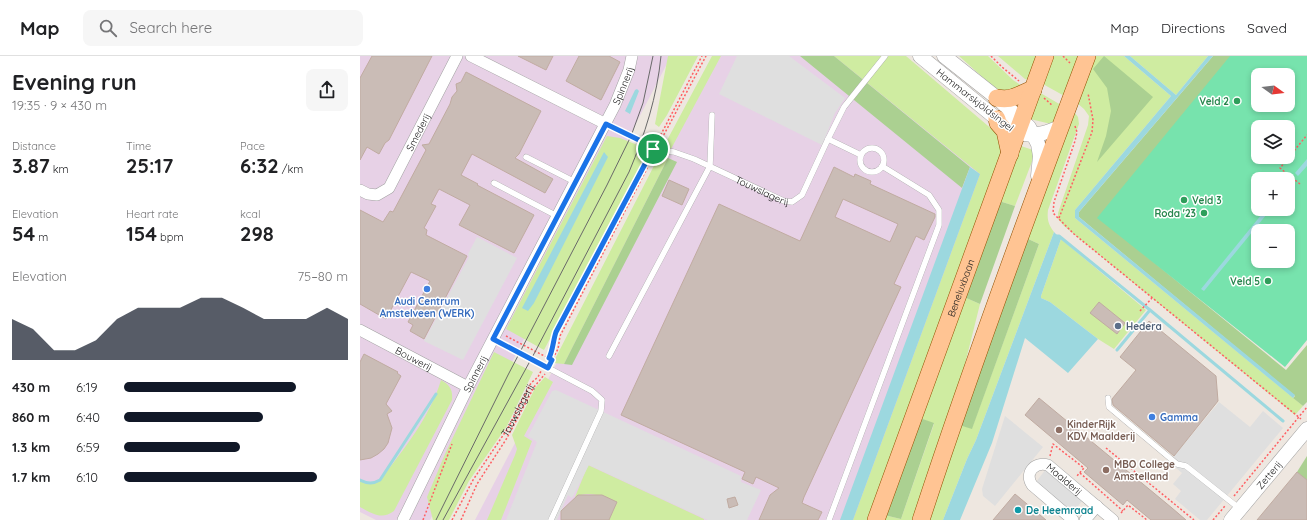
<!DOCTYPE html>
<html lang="en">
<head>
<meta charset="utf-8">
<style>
	:root { --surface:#fff; --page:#f6f6f6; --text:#202124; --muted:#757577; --line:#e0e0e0; --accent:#111827 }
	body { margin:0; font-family:Quicksand,sans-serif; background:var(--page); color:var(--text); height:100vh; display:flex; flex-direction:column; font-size:15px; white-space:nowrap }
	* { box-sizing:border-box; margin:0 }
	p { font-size:13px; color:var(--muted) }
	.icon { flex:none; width:22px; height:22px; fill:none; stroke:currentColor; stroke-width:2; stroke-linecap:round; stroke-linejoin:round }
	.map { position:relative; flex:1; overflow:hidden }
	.sheet { display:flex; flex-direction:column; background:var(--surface); width:360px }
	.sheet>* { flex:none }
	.needle { width:26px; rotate:105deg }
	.fabs { position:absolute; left:891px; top:12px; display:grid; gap:8px }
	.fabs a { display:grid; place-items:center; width:44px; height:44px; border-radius:8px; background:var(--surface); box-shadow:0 2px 6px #0003; font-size:20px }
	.pin { position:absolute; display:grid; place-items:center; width:34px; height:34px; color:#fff; margin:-17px; border:2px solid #fff; border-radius:50%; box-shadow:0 1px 4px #0007 }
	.round { display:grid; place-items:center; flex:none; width:42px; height:42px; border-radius:8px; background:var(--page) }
	.headline { display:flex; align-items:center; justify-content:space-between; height:68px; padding:0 12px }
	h1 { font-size:22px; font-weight:700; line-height:30px }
	.metrics { display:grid; grid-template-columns:repeat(3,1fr); gap:6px; height:68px; padding:4px 12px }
	.metrics div { display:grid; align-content:center }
	.metrics b { font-size:20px; font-weight:700 }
	.metrics small { font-size:11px; font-weight:400 }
	.metrics p { font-size:11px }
	.chart { height:112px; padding:8px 12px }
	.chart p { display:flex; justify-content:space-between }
	.chart svg { width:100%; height:72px; margin-top:4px; fill:var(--accent); opacity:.7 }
	ul { padding:0 12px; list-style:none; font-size:13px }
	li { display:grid; grid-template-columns:64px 48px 1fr; align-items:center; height:30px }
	li i { height:10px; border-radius:5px; background:var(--accent) }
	header { display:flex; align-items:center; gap:24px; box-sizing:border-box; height:56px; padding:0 20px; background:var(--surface); border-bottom:1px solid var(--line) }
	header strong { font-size:19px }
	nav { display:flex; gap:22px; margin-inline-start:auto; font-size:14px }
	.search { width:280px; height:36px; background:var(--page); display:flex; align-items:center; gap:10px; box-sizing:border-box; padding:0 14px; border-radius:8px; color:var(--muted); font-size:15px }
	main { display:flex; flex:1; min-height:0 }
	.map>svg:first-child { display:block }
</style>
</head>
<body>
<header>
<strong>Map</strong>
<div class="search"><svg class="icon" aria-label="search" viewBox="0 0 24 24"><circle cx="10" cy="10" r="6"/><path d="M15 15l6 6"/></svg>Search here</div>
<nav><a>Map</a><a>Directions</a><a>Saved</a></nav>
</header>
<main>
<section class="sheet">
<div class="headline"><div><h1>Evening run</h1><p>19:35 · 9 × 430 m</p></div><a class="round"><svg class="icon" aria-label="share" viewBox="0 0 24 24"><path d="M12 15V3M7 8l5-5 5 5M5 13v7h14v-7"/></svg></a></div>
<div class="metrics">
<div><p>Distance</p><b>3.87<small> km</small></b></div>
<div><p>Time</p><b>25:17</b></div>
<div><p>Pace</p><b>6:32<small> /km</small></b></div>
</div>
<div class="metrics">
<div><p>Elevation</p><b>54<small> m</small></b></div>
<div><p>Heart rate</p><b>154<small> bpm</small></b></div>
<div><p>kcal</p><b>298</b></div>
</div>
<div class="chart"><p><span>Elevation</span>75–80 m</p>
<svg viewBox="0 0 160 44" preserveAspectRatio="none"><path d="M0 44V19L10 25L20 38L30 38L40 32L50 19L60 12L70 12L80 12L90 6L100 6L110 12L120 19L130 19L140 19L150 12L160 19V44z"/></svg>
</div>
<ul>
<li><b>430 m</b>6:19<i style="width:77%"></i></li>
<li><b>860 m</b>6:40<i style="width:62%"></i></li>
<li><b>1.3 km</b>6:59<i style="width:52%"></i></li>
<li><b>1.7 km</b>6:10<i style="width:86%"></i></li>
</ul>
</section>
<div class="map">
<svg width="947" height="464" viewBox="0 0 947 464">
	<rect width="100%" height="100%" fill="#eee7e0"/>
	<path fill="#e7d1e6" d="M0 0H311L70 464H16L0 456Z
		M356 0H485L628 116 504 464H115Z"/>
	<path fill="#cfeca1" d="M308 0H338L307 59 299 71 295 68Z
		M352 0H361L311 93 304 90Z
		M474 0H546L634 75 640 85 642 97 510 464H493L620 118Z
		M599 0H628L653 24 662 30 657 35H638Z
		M638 0H764L811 40 715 154V162L943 350 935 359 704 170 698 163V157L728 69 729 60 724 53 717 47 681 27 665 23Z
		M770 0H848L816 39Z
		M677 35 701 49 695 64 691 68 670 63Z
		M715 57 718 61 719 68 688 154C687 163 688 168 694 176L616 384 607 403 583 464H570L599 369 612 372 679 188 666 182Z
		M247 80 260 82 290 94 184 294 146 273Z
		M658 89 676 95 655 150 639 145Z
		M300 98 308 102 204 308 193 307Z
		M701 183 786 254 754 293 738 283 690 246 681 242V240Z
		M604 241 620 248 604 312 555 464H523L524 459 541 463 574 368 560 362Z
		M134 296 173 316 147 370 109 425 89 464H73L67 441 85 398Z
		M185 321 193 326 164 380 172 385 141 464H127L155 399 157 393 152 379 175 332Z
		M81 324C90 329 93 334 92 344L34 455C22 464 13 458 0 451V425C8 428 14 430 21 423 44 393 70 361 81 324Z
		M228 409 344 463V464H246L256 447C242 440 230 434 215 441Z"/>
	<path fill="#abd091" d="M440 0H474L610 111 602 132Z
		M744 0 793 41 737 106 746 80 751 55 747 32 733 13Z
		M853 0H876L743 165 926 314 947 289V346L943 350 933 342 935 340 719 161V156Z
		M308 102 317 106 212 309 204 308Z
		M639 145 655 150 620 248 604 241Z
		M666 182 679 188 612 373 599 369Z
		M560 362 574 367 541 463 524 459Z
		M947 400V425L937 416Z"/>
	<path fill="#77e3ad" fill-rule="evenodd" d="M870 0H947V284L925 311 737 162ZM898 19H928V49H898ZM898 71H928V101H898ZM898 123H928V153H898ZM898 175H928V205H898Z"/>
	<path fill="#dfdfdf" d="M377 0H429L485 42 475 57 462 89 359 38Z
		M117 181 157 202 103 304 64 285 109 201 108 198Z
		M196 334 381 420V426L401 434 387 464H348L229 409 212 442 208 439 197 464H146L177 386 168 380 192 335Z
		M859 346 890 371 903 355 923 372 847 464H840L815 443 821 435 813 428 822 417 809 406Z
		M645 360 683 391 635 450 623 440 622 433Z
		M686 413 723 444 712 457 676 426Z"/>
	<path fill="#9cd8df" d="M764 0H770L816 39 848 0H853L719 156V161L935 339 933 342 715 162V154L811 40Z
		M277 33 279 35 270 58 265 55 275 34Z
		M244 96 248 101 174 247 168 255 162 252Z
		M947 103V110L938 120 935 117Z
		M610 111 620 118 493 464H480Z
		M906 153H911L844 235 841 233Z
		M694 176 701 183 681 240V242L690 246 738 283 708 317 665 282 632 387 600 464H583L607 403 616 384Z"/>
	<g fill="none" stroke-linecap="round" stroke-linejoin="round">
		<path stroke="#9cd8df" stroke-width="3" d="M696 180H699L790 254
			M757 294 790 254 923 365
			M0 424C8 428 13 428 20 424L76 338"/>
	</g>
	<path fill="#cabcb6" stroke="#c0aba1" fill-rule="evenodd" d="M12 0H72L29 84 25 87 19 98 7 91 0 104V22Z
		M158 0H193L186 14Z
		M219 0H249L260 6 241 44 206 25Z
		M106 16 181 55 159 98 155 102 193 123 185 137 112 98 101 119 118 128 117 129 174 159 154 197 99 169 110 149 79 133 71 148 76 150 64 172 67 174 66 179 107 200 64 283 50 275 53 269 48 266 70 225 51 216 26 263 0 248V154L23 166 30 155 33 156 66 94 62 89 69 88 90 48 92 41 97 35 96 28 101 26Z
		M474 111 494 121 495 118 511 125 510 128 575 158V161L564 184 556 180 534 228 541 231 444 441 442 447 462 456 458 464H399L410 439 419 432 396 421 393 428 382 423 385 416 261 359 359 148 440 185ZM483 143 538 168 530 186 475 161Z
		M309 124 329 133 322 149 302 140Z
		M739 246 765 267 757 278 730 257Z
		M789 265 856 320 858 345 814 400 753 349 752 343 776 314 760 301Z
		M4 298 38 316 37 317 41 320 26 348 32 355 27 358 32 372 28 387 24 393 18 398 11 402 0 404V306Z
		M679 342 812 452 826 464H791L767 444 763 449 724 416 728 412 665 359Z
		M937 416 947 424V464H897Z
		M655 438 667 448 686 464H633Z
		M218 439H242L257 446 249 464H201V455Z
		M375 441 378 449 369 452 367 443Z"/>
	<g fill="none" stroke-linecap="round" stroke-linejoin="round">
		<defs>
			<g id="service">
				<path id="s2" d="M246 68 281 85 293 93 314 96 334 103 424 145 432 146 442 139 468 83 501 99"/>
				<path d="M468 83 484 51 525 0"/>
				<circle cx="512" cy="104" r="12"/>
				<path d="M166 101 215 126"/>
				<path d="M134 127 197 160"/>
				<path d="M133 283 232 335 242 344 241 355 191 464"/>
				<path d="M249 300 350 110 352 59"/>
				<path d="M748 342 749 351 817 408 826 410 880 453"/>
				<path d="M469 464 579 169V154L569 139 522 110"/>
			</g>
			<g id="minor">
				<path d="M111 0 246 68"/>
				<path id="s3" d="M0 134 8 138 17 139 29 132 97 0"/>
				<path id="s4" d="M0 274 108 331"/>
				<path id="s5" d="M43 464 108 331 255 49 269 14 272 0"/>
				<path id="s6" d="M713 464 672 429C664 417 675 405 688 409L753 464"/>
				<path d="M725 464 737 450"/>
			</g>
			<g id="tertiary">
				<path d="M560 0 637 63H640L646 67"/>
				<path d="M584 0 637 42 669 71 678 88 680 100 678 120"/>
				<path d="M665 78C678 80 688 76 700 71"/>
				<path id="s7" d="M871 464 947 373"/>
			</g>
			<g id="primary">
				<path d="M637 42C643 43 649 43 654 41 662 39 664 35 673 34"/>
				<path d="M637 63 638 67 645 75 650 98"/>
				<path id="s8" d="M516 464 685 0"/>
				<path d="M561 464C612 308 669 154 727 0"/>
			</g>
		</defs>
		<use href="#service" stroke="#a2a2a2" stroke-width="6"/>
		<use href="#minor" stroke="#a2a2a2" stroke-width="12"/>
		<use href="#tertiary" stroke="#a2a2a2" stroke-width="15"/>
		<use href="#primary" stroke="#925100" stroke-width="18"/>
		<g stroke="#ff5f62" stroke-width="1.5" stroke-dasharray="2 2" stroke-linecap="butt">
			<path d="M631 0 642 11 659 25"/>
			<path d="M703 0 710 7"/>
			<path d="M684 42 693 50"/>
			<path d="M715 70 717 76 715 85 694 146 693 157 714 178 941 363"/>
			<path d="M297 86 342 0"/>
			<path d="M300 86 346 0"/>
			<path d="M940 128 920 112 947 79"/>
			<path d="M699 162 732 76 733 64 728 37"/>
			<path d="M780 255 792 242"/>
			<path d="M146 280 192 304"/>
			<path d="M188 303 193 294 194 282 196 276 289 100"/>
			<path d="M191 306 198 293 200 280 293 101"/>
			<path d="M746 392 834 464"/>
			<path d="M690 400 693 388 724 412 717 420"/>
			<path d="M720 417 763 455"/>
			<path d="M874 440 947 351"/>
			<path d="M761 457 768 449 787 464"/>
			<path d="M63 464 92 388"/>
			<path id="s1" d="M92 464 113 424 148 372 171 327 178 321 181 315"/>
			<path d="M101 464 117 428 147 382 174 331 185 318"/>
			<path d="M853 464 865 450"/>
		</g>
		<use href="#service" stroke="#fff" stroke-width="5.5"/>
		<use href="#minor" stroke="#fff" stroke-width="11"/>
		<use href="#tertiary" stroke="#fff" stroke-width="14"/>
		<use href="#primary" stroke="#ffc493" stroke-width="17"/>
		<path stroke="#696969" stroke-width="1" d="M76 464 148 319 247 129 271 80 283 47 293 0
			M83 464 175 296 269 116C285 78 297 41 301 0"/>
	</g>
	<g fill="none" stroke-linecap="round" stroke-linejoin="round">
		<defs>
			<path id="route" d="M246 68 281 85 293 93 196 276C193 285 193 294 189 302L192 304 188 312 133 283Z"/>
		</defs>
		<use href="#route" stroke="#fff" stroke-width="8"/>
		<use href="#route" stroke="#1a73e8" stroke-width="5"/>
	</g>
	<g fill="#2e9e5b" stroke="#fff" stroke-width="1.5">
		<circle cx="877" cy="45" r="4"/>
		<circle cx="824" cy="144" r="4"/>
		<circle cx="844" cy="157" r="4"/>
		<circle cx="908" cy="225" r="4"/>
	</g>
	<g fill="#3f7fe0" stroke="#fff" stroke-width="1.5">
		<circle cx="67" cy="233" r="4"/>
		<circle cx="792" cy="361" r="4"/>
	</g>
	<circle fill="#5c6f8a" stroke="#fff" stroke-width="1.5" cx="758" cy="270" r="4"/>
	<g fill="#8d6e63" stroke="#fff" stroke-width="1.5">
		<circle cx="699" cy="374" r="4"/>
		<circle cx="746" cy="414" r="4"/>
	</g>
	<circle fill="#0f9aa8" stroke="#fff" stroke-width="1.5" cx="658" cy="454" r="4"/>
	<g text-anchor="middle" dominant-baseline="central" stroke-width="3" stroke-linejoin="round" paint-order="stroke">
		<g font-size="10" fill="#1b1b1b" stroke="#fff">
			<text stroke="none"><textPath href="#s5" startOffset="487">Spinnerij</textPath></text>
			<text transform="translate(615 44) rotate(38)">Hammarskjöldsingel</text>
			<text stroke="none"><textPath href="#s3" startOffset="95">Smederij</textPath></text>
			<text stroke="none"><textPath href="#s2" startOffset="171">Touwslagerij</textPath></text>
			<text stroke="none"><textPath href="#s8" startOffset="247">Beneluxbaan</textPath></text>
			<text stroke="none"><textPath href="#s4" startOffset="61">Bouwerij</textPath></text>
			<text stroke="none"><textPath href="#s5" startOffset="163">Spinnerij</textPath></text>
			<text stroke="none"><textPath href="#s1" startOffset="128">Touwslagerij</textPath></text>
			<text stroke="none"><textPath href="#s7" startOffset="59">Zetterij</textPath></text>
			<text stroke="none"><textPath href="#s6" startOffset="110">Maalderij</textPath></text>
		</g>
		<g font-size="10" font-weight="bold" fill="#27864d" stroke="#fff" text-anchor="end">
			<text x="869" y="45">Veld 2</text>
			<text x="832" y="144" text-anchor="start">Veld 3</text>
			<text x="836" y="157">Roda '23</text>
			<text x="900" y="225">Veld 5</text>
		</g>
		<g font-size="10" font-weight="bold" fill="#366cbe" stroke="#fff">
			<text x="67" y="245">Audi Centrum<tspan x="67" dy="12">Amstelveen (WERK)</tspan></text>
			<text x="800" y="361" text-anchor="start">Gamma</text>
		</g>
		<g font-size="10" font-weight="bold" fill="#4e5e75" stroke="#fff" text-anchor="start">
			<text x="766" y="270">Hedera</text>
		</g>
		<g font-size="10" font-weight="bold" fill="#785e54" stroke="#fff" text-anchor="start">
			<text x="707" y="368">KinderRijk<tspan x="707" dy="12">KDV Maalderij</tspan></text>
			<text x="754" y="408">MBO College<tspan x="754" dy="12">Amstelland</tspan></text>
		</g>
		<g font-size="10" font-weight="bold" fill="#0d838f" stroke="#fff" text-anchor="start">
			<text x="666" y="454">De Heemraad</text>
		</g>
	</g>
</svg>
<div class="fabs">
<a><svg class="needle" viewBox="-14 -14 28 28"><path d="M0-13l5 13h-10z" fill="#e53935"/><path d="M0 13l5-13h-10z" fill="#757577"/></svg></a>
<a><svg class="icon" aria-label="layers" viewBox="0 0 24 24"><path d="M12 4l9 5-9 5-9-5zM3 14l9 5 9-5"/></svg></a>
<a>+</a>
<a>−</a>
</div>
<div class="pin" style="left:293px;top:93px;background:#1e9e55"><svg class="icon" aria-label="arrive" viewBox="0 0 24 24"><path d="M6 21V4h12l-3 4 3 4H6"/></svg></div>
</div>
</main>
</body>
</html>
